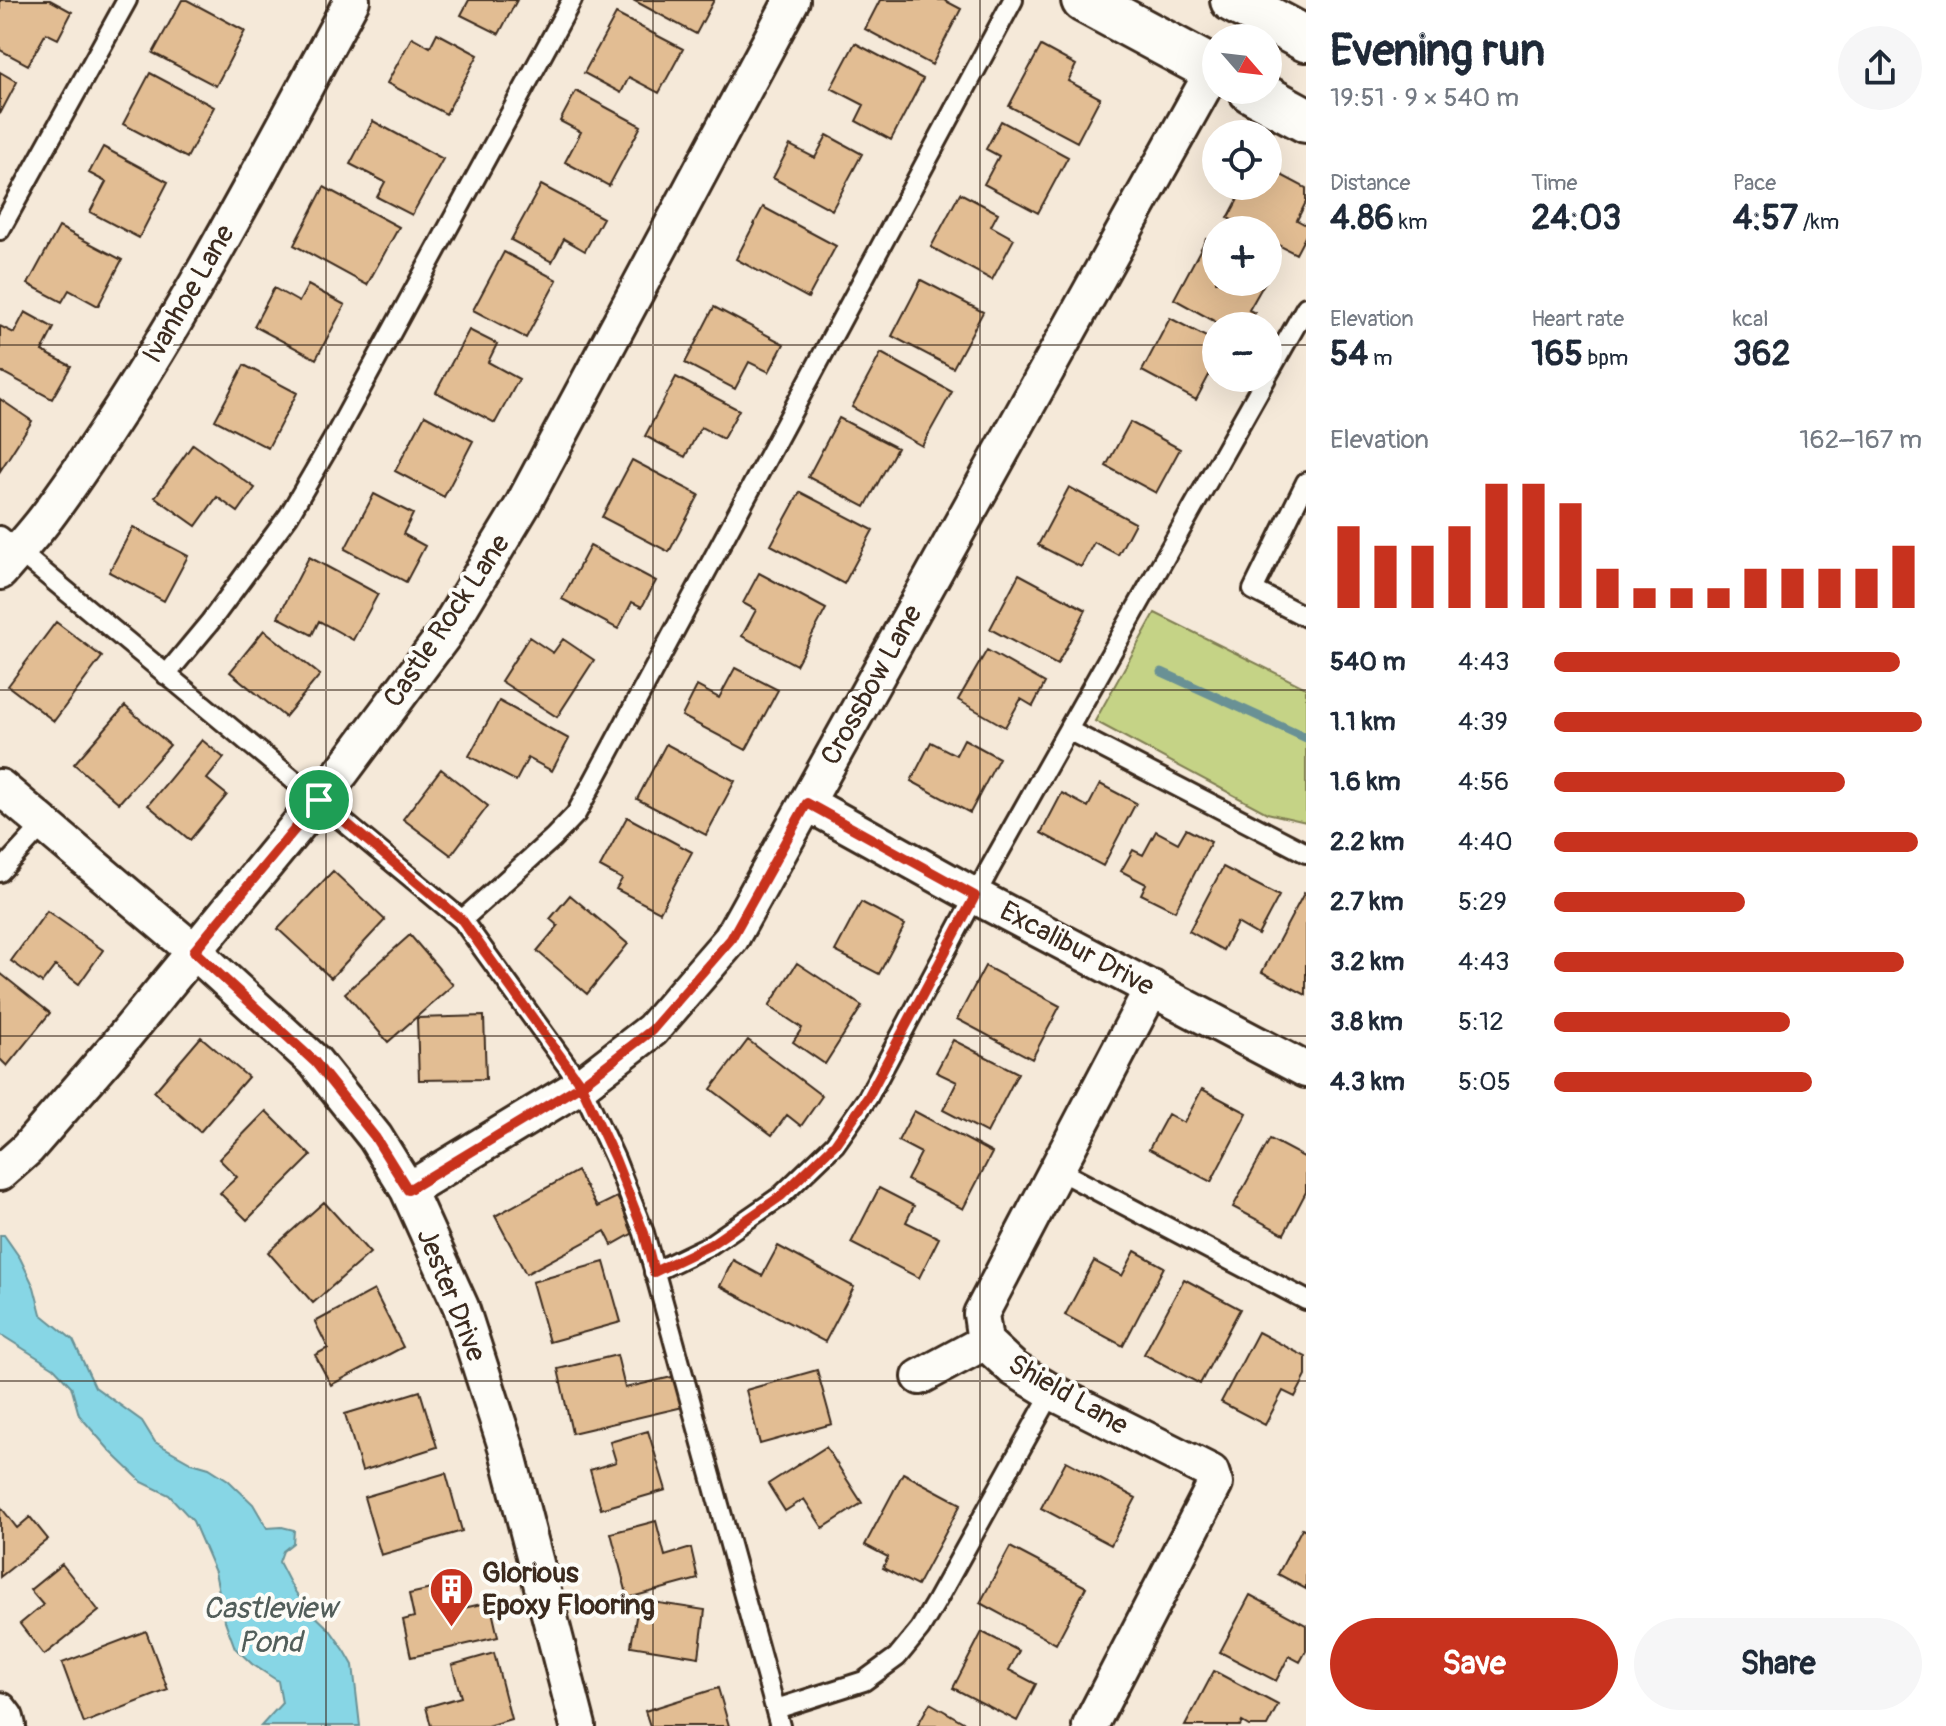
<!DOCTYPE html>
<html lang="en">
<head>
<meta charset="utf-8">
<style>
	:root { --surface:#fff; --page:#f6f6f7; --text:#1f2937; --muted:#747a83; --accent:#c8321e }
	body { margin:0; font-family:Pangolin,sans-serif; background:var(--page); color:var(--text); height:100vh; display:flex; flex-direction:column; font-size:30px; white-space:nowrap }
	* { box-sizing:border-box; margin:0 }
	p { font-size:26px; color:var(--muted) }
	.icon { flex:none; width:44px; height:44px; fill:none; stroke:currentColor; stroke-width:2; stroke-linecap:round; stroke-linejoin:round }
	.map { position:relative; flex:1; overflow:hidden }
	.panel { display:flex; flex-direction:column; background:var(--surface); width:640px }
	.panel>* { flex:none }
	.needle { width:52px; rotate:118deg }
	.buttons { position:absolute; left:1202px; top:24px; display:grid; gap:16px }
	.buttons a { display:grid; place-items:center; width:80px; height:80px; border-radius:50%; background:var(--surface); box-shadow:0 8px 32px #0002; font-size:40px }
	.pin { position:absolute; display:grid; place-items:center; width:68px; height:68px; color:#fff; margin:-34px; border:4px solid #fff; border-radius:50%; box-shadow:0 2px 8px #0007 }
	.round { display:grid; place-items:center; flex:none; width:84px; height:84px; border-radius:42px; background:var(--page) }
	.overview { display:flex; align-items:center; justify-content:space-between; height:136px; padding:0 24px }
	h1 { font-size:44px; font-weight:800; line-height:60px }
	.metrics { display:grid; grid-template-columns:repeat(3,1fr); gap:12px; height:136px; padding:8px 24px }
	.metrics div { display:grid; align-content:center }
	.metrics b { font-size:34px; font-weight:800 }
	.metrics small { font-size:22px; font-weight:400 }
	.metrics p { font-size:22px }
	.chart { height:224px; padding:16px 24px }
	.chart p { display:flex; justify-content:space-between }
	.chart svg { width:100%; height:144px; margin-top:8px; stroke:var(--accent); stroke-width:6 }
	.cta { display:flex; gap:16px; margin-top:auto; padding:16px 24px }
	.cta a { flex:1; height:92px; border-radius:48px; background:var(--accent); color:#fff; font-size:32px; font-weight:800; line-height:92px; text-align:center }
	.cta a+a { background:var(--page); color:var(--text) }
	ul { padding:0 24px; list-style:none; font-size:26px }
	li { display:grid; grid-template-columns:128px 96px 1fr; align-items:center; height:60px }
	li i { height:20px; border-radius:10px; background:var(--accent) }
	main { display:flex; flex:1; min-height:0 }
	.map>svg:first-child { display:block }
</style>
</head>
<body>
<main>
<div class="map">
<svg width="1306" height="1726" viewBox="0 0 1306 1726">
	<rect width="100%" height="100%" fill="#f5e9d9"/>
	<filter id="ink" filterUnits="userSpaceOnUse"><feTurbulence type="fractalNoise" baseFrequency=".0125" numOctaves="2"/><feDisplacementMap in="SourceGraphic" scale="16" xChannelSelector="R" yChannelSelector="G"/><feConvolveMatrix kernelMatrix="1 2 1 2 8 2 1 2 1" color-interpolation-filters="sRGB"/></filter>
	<g filter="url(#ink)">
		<path fill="#c5d386" stroke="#807e52" stroke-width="2" d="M1155 613 1306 688V822L1267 813 1095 721Z"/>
		<path fill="#87d6e5" stroke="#699195" stroke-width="2" d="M0 1235H4L20 1258 34 1287 41 1314 73 1340 95 1387 142 1421 155 1442 192 1463 209 1468 228 1480 253 1504 267 1528 282 1527 294 1530 293 1543 283 1551 279 1562 292 1587 306 1607 330 1630 345 1651 353 1665 360 1726H261L282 1703 278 1681 252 1664 235 1648 225 1621 215 1572 193 1521 169 1495 142 1482 111 1452 79 1415 71 1386 54 1368 0 1334Z"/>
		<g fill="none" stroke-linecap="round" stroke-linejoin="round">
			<path stroke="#699195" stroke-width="9" d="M1162 672 1306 738"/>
		</g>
		<path fill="#e2bd93" stroke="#3b2a1e" stroke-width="2" d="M0 0H50L72 12 58 39 46 33 28 65 0 50Z
			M182 0H187L245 31 216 86 153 53Z
			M469 0H517L499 34 461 15Z
			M633 0H714L696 34Z
			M880 0H944L961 9 932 65 865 29Z
			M616 14 683 49 659 93 629 77 621 93 584 73Z
			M437 33 478 55 446 114 387 83 412 37 430 47Z
			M855 43 923 79 891 140 856 121 864 105 831 88Z
			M1041 46 1076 65 1068 81 1100 98 1077 142 1009 106Z
			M0 72 17 82 0 114Z
			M150 73 214 107 187 158 123 124Z
			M576 91 641 126 609 186 565 162 581 132 560 121Z
			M373 121 443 159 412 215 377 197 385 182 350 164Z
			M1001 121 1068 157 1038 213 984 184 999 156 986 149Z
			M827 135 862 154 832 210 773 178 790 145 815 158Z
			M103 147 168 182 139 238 90 212 106 182 89 173Z
			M1268 168 1306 188V202L1297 220 1306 225V235L1296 254 1268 240V230H1250L1228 218 1245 186H1268Z
			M541 185 603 218 585 251 564 239 552 262 511 240Z
			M324 187 399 227 367 285 294 245Z
			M960 193 998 213 991 226 1014 239 992 280 931 247Z
			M763 207 836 246 808 298 736 259Z
			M59 227 122 260 98 306 69 290 62 302 28 284Z
			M1206 239 1216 245V282H1265L1249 310 1255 313 1248 326H1223L1174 299Z
			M504 252 557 280 526 338 473 310Z
			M921 280 983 312 953 368 892 336Z
			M308 285 345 305 316 359 254 326 274 288 299 302Z
			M714 307 784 344 769 372 749 362 735 389 685 363Z
			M25 312 54 328 42 351 71 366 52 399 0 371V326L14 333Z
			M1170 318 1216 342V362L1196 400 1142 371Z
			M469 330 497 344 488 362 519 379 495 423 436 392Z
			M881 353 952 392 922 446 852 407Z
			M244 365 297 393 268 448 215 420Z
			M676 377 739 410 723 439 701 427 685 457 645 436Z
			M0 399 32 421 0 471Z
			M425 415 473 441 444 497 395 471Z
			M839 418 897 448 865 507 808 477Z
			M1130 422 1180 449 1156 493 1106 466Z
			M193 444 255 488 238 512 217 497 196 526 155 497Z
			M632 460 699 495 669 552 602 517Z
			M1069 487 1135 523 1118 555 1094 542 1081 567 1038 545Z
			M800 492 873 530 844 584 771 545Z
			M374 494 413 514 403 534 425 546 406 582 345 549Z
			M133 527 188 556 164 601 109 572Z
			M590 546 656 581 642 607 632 602 618 629 562 599Z
			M309 557 378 594 353 640 319 621 312 635 278 617Z
			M759 573 826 609 796 665 742 636 756 610 743 603Z
			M1019 574 1086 610 1057 665 990 629Z
			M56 622 102 657 54 721 8 686Z
			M264 630 320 675 285 717 230 672Z
			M529 637 553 653 563 639 594 660 557 717 501 681Z
			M987 650 1045 683 1033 706 1021 699 1005 727 958 700Z
			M735 668 778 690 746 750 682 716 697 686 719 698Z
			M499 701 569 739 552 771 528 758 516 781 469 756Z
			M125 706 170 745 119 803 74 764Z
			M964 739 999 758 970 813 911 781 931 742 956 755Z
			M202 740 224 758 207 779 227 795 190 840 148 805Z
			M666 744 735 781 706 835 637 799Z
			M441 769 488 806 451 855 403 819Z
			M1100 784 1136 803 1103 866 1041 833 1062 793 1088 807Z
			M627 817 692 852 660 912 616 889 622 879 600 867Z
			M1186 829 1211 842 1175 911 1141 894 1146 884 1121 871 1133 850 1143 855 1156 831 1178 843Z
			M1223 867 1279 896 1258 935 1237 923 1223 950 1189 931Z
			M333 871 385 920 331 978 278 929Z
			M1304 893 1306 894V995L1262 972Z
			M570 895 628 944 587 994 537 951 558 926 550 919Z
			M861 902 905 925 879 974 835 951Z
			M47 911 103 950 79 984 55 966 42 983 11 961Z
			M410 935 453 985 388 1042 345 993Z
			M797 963 862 1006 825 1064 793 1042 802 1028 769 1006Z
			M985 966 1060 1006 1032 1059 957 1019Z
			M0 973 50 1013 7 1066 0 1059Z
			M484 1016 486 1079 419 1080 417 1018Z
			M201 1037 248 1077 200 1132 154 1092Z
			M748 1040 822 1096 801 1126 787 1115 772 1135 711 1089Z
			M953 1040 1018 1073 987 1133 943 1110 957 1082 936 1072Z
			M1202 1089 1247 1113 1211 1182 1149 1149 1168 1114 1184 1123Z
			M266 1111 311 1156 247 1220 220 1193 237 1177 219 1159Z
			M914 1111 992 1153 963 1209 907 1180 921 1153 898 1141Z
			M1270 1139 1306 1158V1192L1284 1234 1233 1207Z
			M577 1171 597 1207 617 1197 635 1232 612 1245 605 1231 526 1274 495 1216Z
			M879 1188 914 1206 906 1222 939 1238 919 1278 851 1243Z
			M324 1202 370 1253 313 1303 268 1252Z
			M778 1246 854 1287 825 1342 720 1286 733 1260 762 1276Z
			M1135 1251 1164 1267 1123 1346 1065 1315 1094 1261 1122 1276Z
			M604 1262 621 1322 549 1342 532 1282Z
			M1184 1279 1240 1309 1200 1384 1144 1354Z
			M374 1290 403 1347 331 1385 315 1355 328 1348 315 1322Z
			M1258 1332 1306 1357V1376L1295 1397 1283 1391 1265 1425 1221 1402Z
			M617 1355 625 1388 676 1376 683 1407 572 1433 558 1369Z
			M817 1370 832 1424 760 1444 746 1390Z
			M420 1391 437 1447 362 1471 345 1414Z
			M648 1431 666 1490 601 1509 590 1470 616 1462 610 1442Z
			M826 1447 862 1503 823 1528 804 1499 785 1511 768 1484Z
			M1066 1461 1136 1498 1111 1545 1041 1508Z
			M446 1473 462 1531 381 1555 364 1497Z
			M903 1473 961 1504 917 1586 883 1568 888 1557 865 1545Z
			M0 1506 17 1528 30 1517 48 1539 0 1577Z
			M656 1521 665 1556 691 1548 698 1579 628 1598 611 1533Z
			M1302 1528 1306 1530V1589L1278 1574Z
			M1010 1547 1086 1587 1056 1644 980 1603Z
			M62 1564 99 1611 44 1655 20 1624 43 1605 30 1590Z
			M449 1585 455 1610 490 1602 498 1637 411 1657 403 1620 414 1617 409 1594Z
			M1250 1595 1306 1625V1651L1300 1662 1289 1656 1276 1681 1220 1652Z
			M639 1600 705 1610 699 1657 631 1646Z
			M146 1631 168 1690 84 1723 62 1663Z
			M982 1632 1019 1651 1009 1670 1036 1684 1017 1721 953 1688Z
			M494 1653 511 1719 487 1726H431L426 1707 461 1697 452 1665Z
			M1214 1671 1278 1705 1267 1726H1249L1242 1722 1240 1726H1185Z
			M718 1688 729 1726H650L645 1711Z
			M930 1703 970 1726H917Z"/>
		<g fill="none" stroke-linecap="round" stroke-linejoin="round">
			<defs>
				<path id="service" d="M0 230 127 0
					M1268 374 1306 307
					M1306 482 1253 590 1306 617
					M0 536 462 920 581 1085 615 1159 644 1233 780 1726
					M166 675 210 622 289 515 335 436 572 0
					M1068 730 1306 853
					M0 872 44 824
					M462 920 553 838 576 814 1013 0
					M1056 1169 1306 1300
					M654 1272 710 1245 781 1196 835 1144 868 1097 989 870 1266 378
					M776 1709 864 1681 897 1657 920 1629 937 1600 1052 1392"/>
				<path id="minor" d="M0 572C18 551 38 530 54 507 169 348 259 172 352 0
					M0 787 194 951 315 1062 375 1137 408 1190 461 1307 506 1447 578 1726
					M807 803 975 896 1306 1070
					M0 1173 27 1149 114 1049 341 773 444 635 522 506 792 0
					M408 1190 581 1085 652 1030 731 939 1214 69
					M920 1377 985 1342
					M0 1710 6 1718 8 1726
					M1090 1726 1215 1484 1211 1472 1052 1392 1014 1369 985 1342 981 1314 1152 988"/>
				<path id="primary" d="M1084 0 1216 71
					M1233 0 1306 39
					M1251 90 1306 120"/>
			</defs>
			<use href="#service" stroke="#3b2a1e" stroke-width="24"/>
			<use href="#minor" stroke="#3b2a1e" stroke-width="40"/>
			<use href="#primary" stroke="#3b2a1e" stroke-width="50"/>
			<use href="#service" stroke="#fdfcf7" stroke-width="18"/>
			<use href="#minor" stroke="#fdfcf7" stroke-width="34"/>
			<use href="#primary" stroke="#fdfcf7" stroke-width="44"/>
		</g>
	</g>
	<g fill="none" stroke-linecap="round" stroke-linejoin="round" filter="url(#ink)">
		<defs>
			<path id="route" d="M319 800 194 951 315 1062 375 1137 408 1190 581 1085 652 1030 731 939 807 803 975 896 868 1097 835 1144 781 1196 710 1245 654 1272 644 1233 615 1159 581 1085 524 1006 462 920 319 800"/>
		</defs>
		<use href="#route" stroke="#fff" stroke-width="16"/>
		<use href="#route" stroke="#c8321e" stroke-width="10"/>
	</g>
	<path fill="none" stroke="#3b2a1e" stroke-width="2" stroke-opacity="0.55" d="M326 0V1726M653 0V1726M980 0V1726M0 345H1216M1268 345H1306M0 690H1306M0 1036H1306M0 1381H1306"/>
	<defs>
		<symbol id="building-pin" viewBox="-11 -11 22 30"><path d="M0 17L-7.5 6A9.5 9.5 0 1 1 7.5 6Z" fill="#c8321e" stroke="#fdfcf7"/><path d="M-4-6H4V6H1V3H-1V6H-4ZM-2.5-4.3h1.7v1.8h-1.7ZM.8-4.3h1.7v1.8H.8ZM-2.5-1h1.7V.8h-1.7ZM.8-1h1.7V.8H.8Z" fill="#fff"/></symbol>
	</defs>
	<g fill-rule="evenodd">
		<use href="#building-pin" x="426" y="1564" width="51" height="69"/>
	</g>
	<g text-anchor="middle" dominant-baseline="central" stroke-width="8" stroke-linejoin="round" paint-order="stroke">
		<g font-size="28" fill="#3b2a1e" stroke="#fdfcf7">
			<text transform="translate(189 294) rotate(-60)">Ivanhoe Lane</text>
			<text transform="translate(447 621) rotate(-56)">Castle Rock Lane</text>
			<text transform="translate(872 685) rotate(-61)">Crossbow Lane</text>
			<text transform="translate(1077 949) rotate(28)">Excalibur Drive</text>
			<text transform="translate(451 1295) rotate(68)">Jester Drive</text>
			<text transform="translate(1068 1395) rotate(30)">Shield Lane</text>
		</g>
		<g font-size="28" font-weight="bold" fill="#3b2a1e" stroke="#fdfcf7" text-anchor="start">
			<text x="482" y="1573">Glorious<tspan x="482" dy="32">Epoxy Flooring</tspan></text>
		</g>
		<g font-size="30" font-style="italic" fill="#525e5a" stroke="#fdfcf7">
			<text x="270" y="1608">Castleview<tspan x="270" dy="34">Pond</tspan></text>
		</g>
	</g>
</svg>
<div class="buttons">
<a><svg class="needle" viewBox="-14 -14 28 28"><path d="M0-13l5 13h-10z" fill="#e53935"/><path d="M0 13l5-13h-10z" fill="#747a83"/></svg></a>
<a><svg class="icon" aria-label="locate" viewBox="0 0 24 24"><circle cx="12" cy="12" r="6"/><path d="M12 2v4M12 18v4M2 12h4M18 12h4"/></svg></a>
<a>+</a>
<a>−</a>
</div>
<div class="pin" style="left:319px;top:800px;background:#1e9e55"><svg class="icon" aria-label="arrive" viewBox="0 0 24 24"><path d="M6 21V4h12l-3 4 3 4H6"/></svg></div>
</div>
<section class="panel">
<div class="overview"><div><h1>Evening run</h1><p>19:51 · 9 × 540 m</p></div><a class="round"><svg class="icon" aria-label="share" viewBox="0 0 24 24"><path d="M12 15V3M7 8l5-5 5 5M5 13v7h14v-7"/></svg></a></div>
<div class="metrics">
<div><p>Distance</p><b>4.86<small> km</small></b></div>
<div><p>Time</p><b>24:03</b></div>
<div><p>Pace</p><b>4:57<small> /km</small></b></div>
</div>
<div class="metrics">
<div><p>Elevation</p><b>54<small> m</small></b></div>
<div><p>Heart rate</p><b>165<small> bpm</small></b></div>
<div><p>kcal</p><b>362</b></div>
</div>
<div class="chart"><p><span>Elevation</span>162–167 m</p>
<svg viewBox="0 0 160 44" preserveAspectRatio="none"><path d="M5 44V19M15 44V25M25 44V25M35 44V19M45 44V6M55 44V6M65 44V12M75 44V32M85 44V38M95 44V38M105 44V38M115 44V32M125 44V32M135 44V32M145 44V32M155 44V25"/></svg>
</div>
<ul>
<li><b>540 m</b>4:43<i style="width:94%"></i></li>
<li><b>1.1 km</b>4:39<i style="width:100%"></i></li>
<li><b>1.6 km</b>4:56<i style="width:79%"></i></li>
<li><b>2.2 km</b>4:40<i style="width:99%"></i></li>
<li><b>2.7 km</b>5:29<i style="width:52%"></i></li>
<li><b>3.2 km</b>4:43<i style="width:95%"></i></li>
<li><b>3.8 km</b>5:12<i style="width:64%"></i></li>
<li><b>4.3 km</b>5:05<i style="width:70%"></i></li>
</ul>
<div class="cta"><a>Save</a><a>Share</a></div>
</section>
</main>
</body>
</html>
